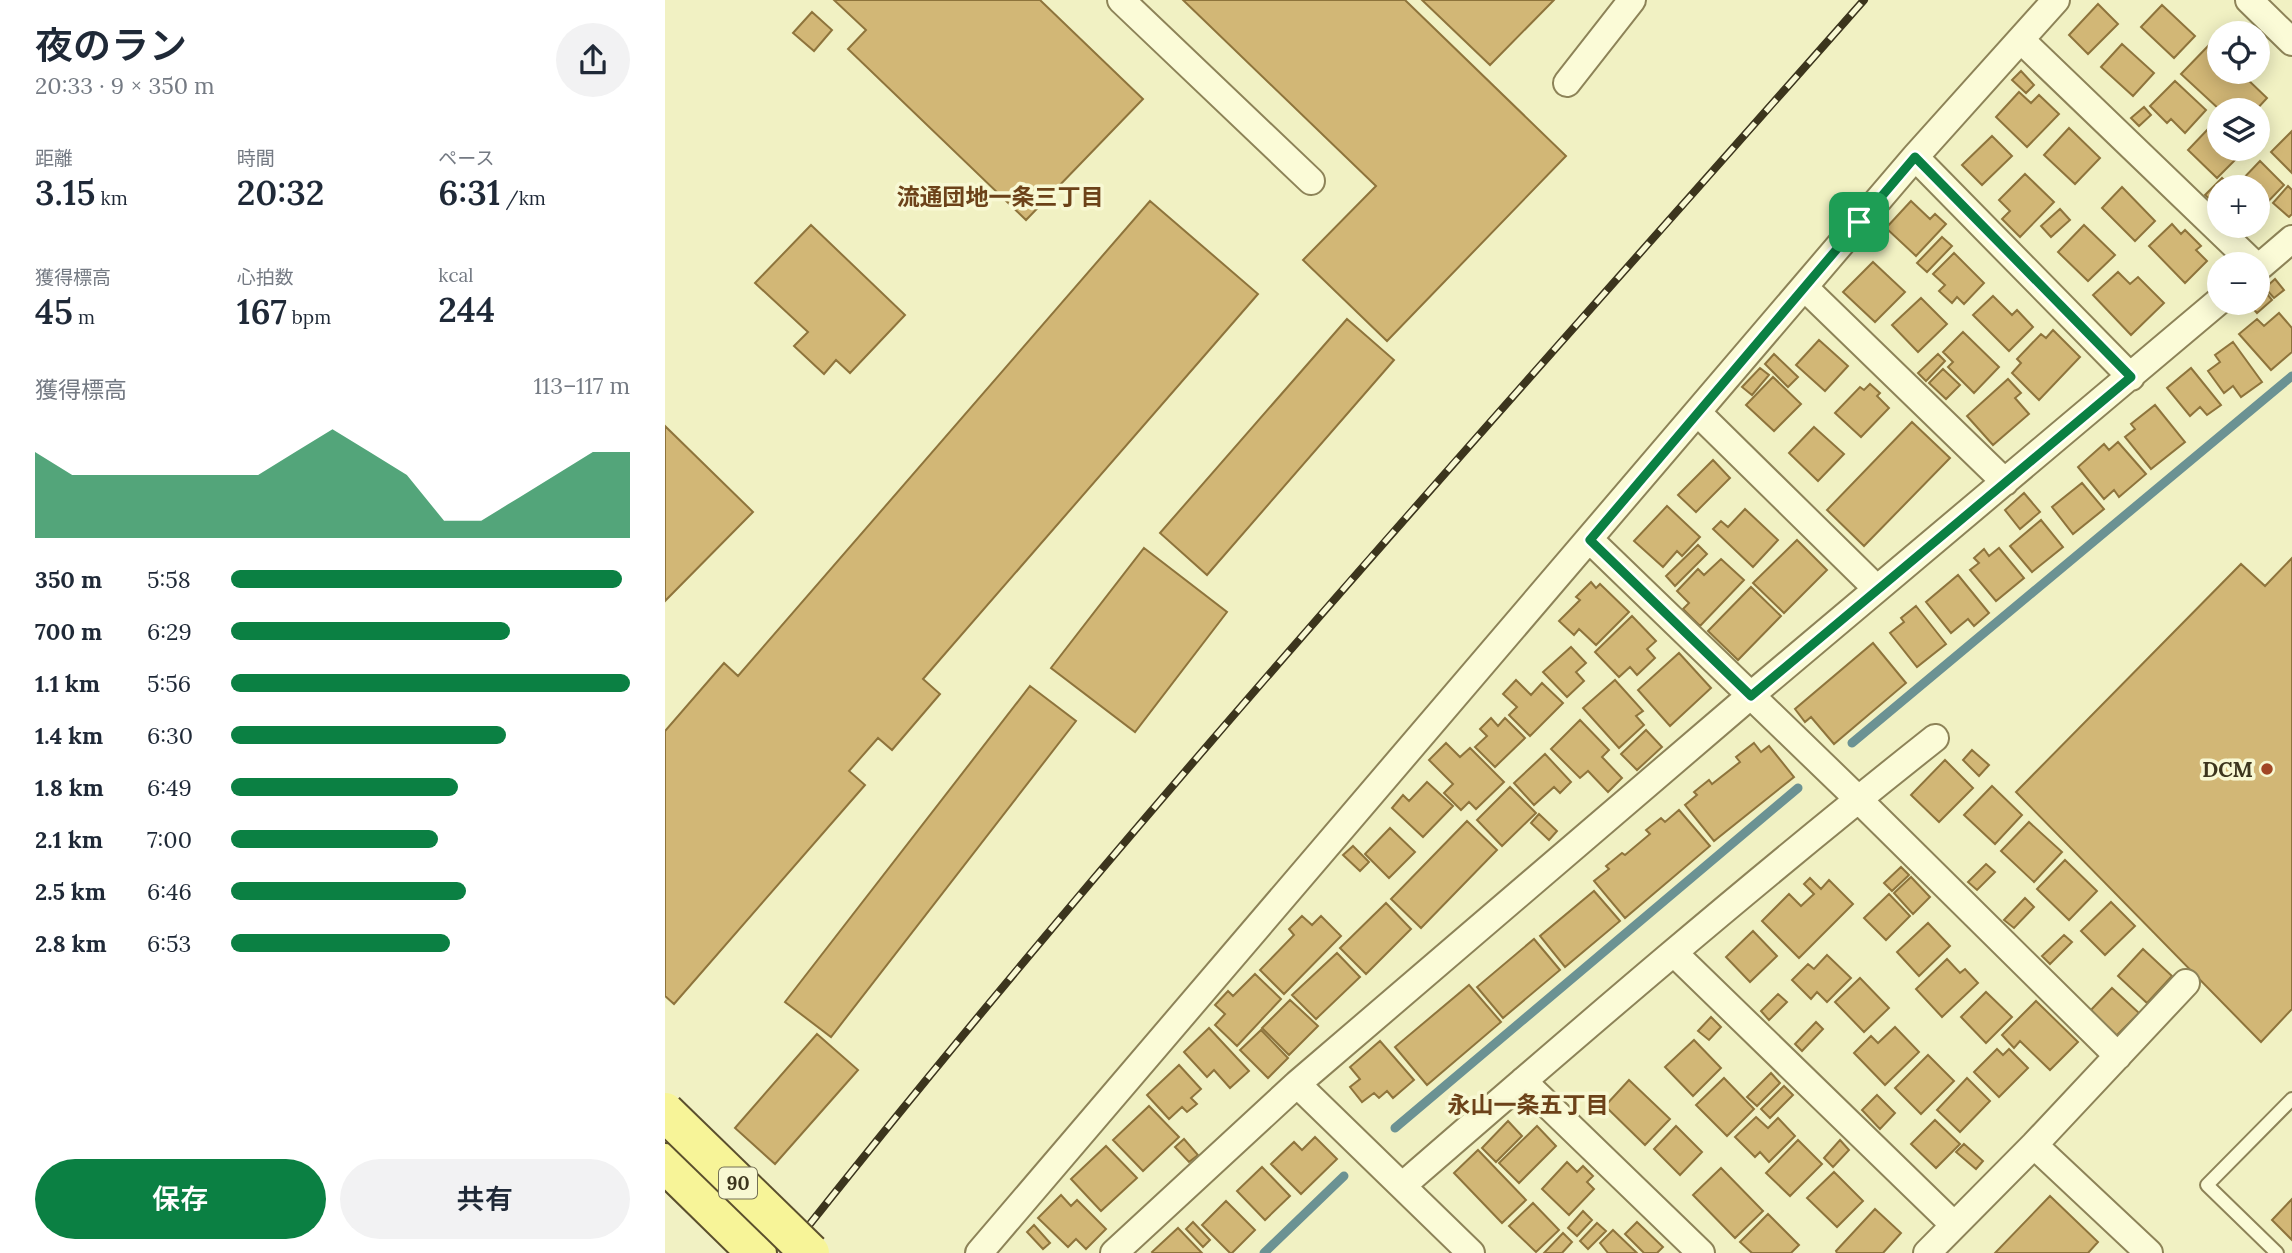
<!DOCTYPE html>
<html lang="ja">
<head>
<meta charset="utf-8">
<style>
	:root { --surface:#fff; --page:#f2f2f3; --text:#1f2937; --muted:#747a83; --accent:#0b8043 }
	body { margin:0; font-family:Lora,"Noto Sans JP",serif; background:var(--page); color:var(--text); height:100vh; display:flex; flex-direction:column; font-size:26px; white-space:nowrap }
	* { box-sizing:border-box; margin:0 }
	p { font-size:23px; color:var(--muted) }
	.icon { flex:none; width:38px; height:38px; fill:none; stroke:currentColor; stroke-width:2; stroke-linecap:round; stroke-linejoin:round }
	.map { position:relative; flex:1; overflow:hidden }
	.drawer { display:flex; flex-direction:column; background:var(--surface); width:665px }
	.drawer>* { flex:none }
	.tools { position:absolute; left:1542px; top:21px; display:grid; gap:14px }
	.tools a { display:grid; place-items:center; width:63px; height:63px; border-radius:50%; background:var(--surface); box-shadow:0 4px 18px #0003; font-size:35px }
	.pin { position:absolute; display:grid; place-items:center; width:60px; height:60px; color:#fff; margin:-30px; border-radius:14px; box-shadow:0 4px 10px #0006 }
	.round { display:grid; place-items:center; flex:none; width:74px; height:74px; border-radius:37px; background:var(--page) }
	.head { display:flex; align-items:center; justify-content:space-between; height:119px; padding:0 35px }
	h1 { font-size:38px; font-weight:600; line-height:52px }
	.metrics { display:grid; grid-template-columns:repeat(3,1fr); gap:10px; height:119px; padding:7px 35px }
	.metrics div { display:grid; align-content:center }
	.metrics b { font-size:35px; font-weight:600 }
	.metrics small { font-size:19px; font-weight:400 }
	.metrics p { font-size:19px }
	.chart { height:196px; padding:14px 35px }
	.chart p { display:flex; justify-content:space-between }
	.chart svg { width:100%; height:126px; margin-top:7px; fill:var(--accent); opacity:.7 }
	.button { display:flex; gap:14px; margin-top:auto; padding:14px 35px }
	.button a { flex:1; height:80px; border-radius:42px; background:var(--accent); color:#fff; font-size:28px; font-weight:600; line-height:80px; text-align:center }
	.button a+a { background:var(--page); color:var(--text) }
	ul { padding:0 35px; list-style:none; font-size:23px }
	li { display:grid; grid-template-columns:112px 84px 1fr; align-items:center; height:52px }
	li i { height:18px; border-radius:9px; background:var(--accent) }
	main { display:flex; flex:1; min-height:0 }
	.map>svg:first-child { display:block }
</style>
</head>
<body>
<main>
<section class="drawer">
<div class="head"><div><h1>夜のラン</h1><p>20:33 · 9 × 350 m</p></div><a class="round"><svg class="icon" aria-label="share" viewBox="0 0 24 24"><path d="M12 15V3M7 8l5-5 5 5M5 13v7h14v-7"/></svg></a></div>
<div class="metrics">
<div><p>距離</p><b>3.15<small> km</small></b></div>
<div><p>時間</p><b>20:32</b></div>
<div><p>ペース</p><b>6:31<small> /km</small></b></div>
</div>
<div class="metrics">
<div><p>獲得標高</p><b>45<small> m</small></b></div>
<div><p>心拍数</p><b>167<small> bpm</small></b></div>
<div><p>kcal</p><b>244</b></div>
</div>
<div class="chart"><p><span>獲得標高</span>113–117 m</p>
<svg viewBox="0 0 160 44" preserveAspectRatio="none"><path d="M0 44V14L10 22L20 22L30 22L40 22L50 22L60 22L70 14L80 6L90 14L100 22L110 38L120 38L130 30L140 22L150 14L160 14V44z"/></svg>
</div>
<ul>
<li><b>350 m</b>5:58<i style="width:98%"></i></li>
<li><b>700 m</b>6:29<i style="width:70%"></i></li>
<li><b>1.1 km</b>5:56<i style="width:100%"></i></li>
<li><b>1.4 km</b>6:30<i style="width:69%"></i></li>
<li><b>1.8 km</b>6:49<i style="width:57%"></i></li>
<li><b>2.1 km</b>7:00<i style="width:52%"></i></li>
<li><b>2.5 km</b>6:46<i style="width:59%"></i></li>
<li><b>2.8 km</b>6:53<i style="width:55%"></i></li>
</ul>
<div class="button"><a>保存</a><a>共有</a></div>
</section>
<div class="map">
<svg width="1627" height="1253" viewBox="0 0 1627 1253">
	<rect width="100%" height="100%" fill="#f1f1c3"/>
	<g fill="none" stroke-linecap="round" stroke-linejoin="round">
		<path stroke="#6b9293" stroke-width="9" d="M1187 743 1627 376
			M730 1128 1133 788
			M599 1253 679 1176"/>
	</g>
	<path fill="#d2b776" stroke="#8e743c" stroke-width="2" d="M169 0H375L478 99 361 220 183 49 201 30Z
		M518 0H740L901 156 722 341 638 260 711 186Z
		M757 0H889L825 65Z
		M1433 4 1453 24 1423 54 1404 35Z
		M1497 5 1530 36 1509 58 1476 27Z
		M147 12 167 30 149 51 128 33Z
		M1546 43 1554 50V72H1585L1580 77 1602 98 1591 110H1555L1516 74Z
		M1457 44 1489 73 1468 96 1436 67Z
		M1356 71 1369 85 1361 93 1347 80Z
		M1510 81 1541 110 1520 133 1506 119 1502 123 1485 106Z
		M1354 92 1366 103 1374 95 1394 114 1362 147 1331 117Z
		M1479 107 1486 115 1474 126 1466 118Z
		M1404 128 1435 158 1410 184 1379 155Z
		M1544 128 1554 138V149H1565L1573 157 1552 178 1523 150Z
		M1627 131V173L1606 152Z
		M1327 136 1347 156 1317 185 1297 165Z
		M1595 161 1619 185 1592 213V187H1575L1572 185Z
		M1360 174 1389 202 1355 237 1337 219 1345 211 1334 200Z
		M1557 178 1565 186 1554 187V198L1549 203 1540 195Z
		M1623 186 1627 190V214L1624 217 1608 203Z
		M1457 187 1490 221 1470 241 1437 208Z
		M485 201 593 294 258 679 275 694 227 750 213 738 184 771 200 785 9 1004 0 996V731L59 663 73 676Z
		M1246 201 1265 219 1270 214 1281 224 1251 256 1221 228Z
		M1395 209 1405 220 1386 237 1376 226Z
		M1507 224 1516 234 1520 230 1536 246 1531 250 1542 261 1520 283 1484 246Z
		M146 225 240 315 185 373 171 360 159 374 129 346 143 332 90 283Z
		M1419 225 1450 255 1423 281 1393 252Z
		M1277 237 1287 246 1262 272 1252 263Z
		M1289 253 1319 283 1299 304 1292 297 1287 303 1274 291 1280 285 1268 274Z
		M1208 262 1240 292 1210 322 1178 292Z
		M1453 272 1465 284 1473 277 1499 303 1466 335 1428 295Z
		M1610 279 1619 290 1609 298 1600 288Z
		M1598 289 1607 300 1592 313 1583 303H1592V294Z
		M1328 296 1347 315 1352 310 1368 327 1344 351 1308 315Z
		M1256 298 1282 324 1253 352 1227 325Z
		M1614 313 1627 328V352L1606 370 1574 334 1592 319 1599 326Z
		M682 319 729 360 542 575 495 533Z
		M1388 330 1415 357 1374 400 1347 373 1356 363 1352 359 1376 334 1381 338Z
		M1298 332 1334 367 1309 393 1283 367 1288 362 1278 352Z
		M1154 340 1183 366 1160 391 1131 365Z
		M1568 342 1597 382 1576 397 1568 386 1559 393 1543 371 1555 362 1550 355Z
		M1109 354 1133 377 1123 387 1100 364Z
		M1273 354 1280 361 1261 381 1253 373Z
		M1095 368 1104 375 1087 395 1077 387Z
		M1526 368 1556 405 1542 415 1535 407 1525 416 1502 388Z
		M1278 369 1295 385 1281 399 1264 383Z
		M1108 377 1136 404 1109 431 1081 405Z
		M1343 379 1356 393 1350 398 1364 414 1328 445 1302 416Z
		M1205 384 1215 393 1212 396 1224 408 1196 437 1170 413 1195 387 1199 390Z
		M1490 405 1520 442 1486 469 1460 437 1470 429 1466 424Z
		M1247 422 1285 458 1199 546 1162 510Z
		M0 426 88 512 0 601Z
		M1149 427 1179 454 1153 481 1124 453Z
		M1453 442 1481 474 1454 497 1449 490 1439 499 1413 467 1439 444 1444 450Z
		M1048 460 1065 478 1031 512 1013 495Z
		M1417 483 1439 509 1408 534 1387 507Z
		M1359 493 1375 512 1355 529 1340 510Z
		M1002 506 1035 537 1017 556 1012 551 998 567 969 541Z
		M1080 509 1113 540 1088 567 1048 529 1056 521 1063 527Z
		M1376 520 1398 547 1367 572 1345 546Z
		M1132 540 1162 570 1119 613 1088 583Z
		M1033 545 1042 554 1010 586 1001 576Z
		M479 548 562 612 470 732 386 668Z
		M1334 548 1359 578 1331 601 1305 570 1314 563 1309 558 1319 549 1324 556Z
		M1627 558V1009L1596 1042 1351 792 1576 564 1600 586Z
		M1056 559 1079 580 1035 626 1018 609 1024 603 1012 591 1033 569 1039 575Z
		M1293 575 1324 613 1309 626 1303 619 1286 633 1261 602Z
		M926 582 931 588 935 584 964 612 931 645 914 629 909 635 894 621 915 600 911 597Z
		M1086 587 1116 616 1073 660 1043 631Z
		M1251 606 1281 644 1252 667 1225 633 1239 622 1236 618Z
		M967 616 991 641 982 649 990 658 972 675 965 667 954 677 930 652Z
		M1208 643 1241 683 1169 744 1146 717 1140 722 1130 709Z
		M906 647 921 663 911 672 919 681 902 697 878 672Z
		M1014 653 1046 688 1005 726 973 690Z
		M851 680 866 695 877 683 898 703 865 736 844 715 852 707 838 694Z
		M950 680 978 711 971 716 979 725 954 748 918 708Z
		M365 686 411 721 166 1037 120 1002Z
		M826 718 833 726 840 718 860 738 830 767 810 747 822 736 815 729Z
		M915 720 944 750 937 757 957 778 943 792 923 771 915 778 886 749Z
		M981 730 997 747 972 770 956 754Z
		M781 743 795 757 805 748 839 782 811 809 804 802 796 810 779 793 788 784 764 760Z
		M1089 743 1096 752 1104 746 1129 777 1049 841 1020 805 1032 795 1029 792 1044 780 1047 784 1075 762 1071 757Z
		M1307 750 1324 765 1314 776 1298 760Z
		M880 754 906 782 895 793 889 787 869 805 849 783Z
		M1280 760 1308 788 1274 822 1246 795Z
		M762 782 788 806 758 837 727 808 738 795 744 801Z
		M1327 786 1357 815 1330 844 1299 815Z
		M845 787 871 813 837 846 812 820Z
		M1014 810 1045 846 960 918 929 881 944 869 941 866 957 853 960 855 985 834 981 830 996 818 1000 822Z
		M874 814 892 831 884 840 866 823Z
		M802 821 832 850 756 928 726 899Z
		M1364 822 1397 852 1369 882 1336 851Z
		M725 828 750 852 724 878 700 854Z
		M688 846 704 862 695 871 678 855Z
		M1400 860 1432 891 1404 920 1372 889Z
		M1321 864 1330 872 1312 890 1303 882Z
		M1236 867 1244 875 1227 891 1219 883Z
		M1246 877 1265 897 1248 914 1229 893Z
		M1145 878 1156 889 1164 880 1188 904 1134 958 1097 921 1124 894 1136 906 1149 894 1139 884Z
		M929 891 955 921 900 967 875 936Z
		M1224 894 1245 916 1221 940 1199 918Z
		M1360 898 1369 907 1349 928 1339 920Z
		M1446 902 1470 926 1440 955 1416 931Z
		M721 903 746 929 701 974 675 948Z
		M637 916 647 925 656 916 676 936 619 994 595 970 629 935 624 929Z
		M1263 923 1285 946 1254 976 1232 952Z
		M1088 931 1112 956 1085 982 1061 957Z
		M1399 935 1407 942 1385 964 1377 956Z
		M869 939 895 970 838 1018 812 987Z
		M1478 949 1507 976 1482 1003 1453 976Z
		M672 953 695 977 651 1019 627 995Z
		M1162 955 1186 978 1162 1002 1152 992 1146 999 1127 980 1143 964 1149 969Z
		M1282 959 1295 973 1300 969 1313 983 1277 1017 1251 989Z
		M590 974 616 999 572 1046 550 1025 560 1014 550 1005 563 991 568 996Z
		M1195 978 1224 1008 1199 1032 1170 1002Z
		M804 985 836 1022 762 1085 730 1047Z
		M1447 988 1474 1013 1450 1037 1424 1012Z
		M1321 992 1347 1017 1321 1043 1296 1017Z
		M1113 994 1122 1002 1104 1020 1096 1011Z
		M625 1000 653 1026 624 1055 597 1028Z
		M1371 1001 1413 1042 1385 1070 1355 1041 1349 1048 1337 1035Z
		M1046 1017 1056 1027 1044 1040 1033 1031Z
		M1151 1022 1158 1029 1137 1051 1130 1044Z
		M1230 1027 1254 1052 1220 1085 1189 1053 1206 1036 1213 1043Z
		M544 1028 584 1071 565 1088 549 1070 542 1077 519 1052Z
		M596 1030 623 1058 603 1078 575 1050Z
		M152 1034 193 1070 110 1164 70 1128Z
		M1029 1040 1056 1068 1028 1096 1000 1067Z
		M715 1041 749 1080 728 1098 722 1091 714 1098 709 1093 697 1102 685 1087 695 1079 685 1067Z
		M1332 1049 1338 1055 1344 1049 1363 1068 1334 1097 1309 1072Z
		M1263 1055 1289 1081 1256 1114 1230 1088Z
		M514 1065 536 1089 526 1098 532 1104 522 1112 517 1107 504 1119 482 1095Z
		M1106 1073 1115 1083 1092 1106 1082 1097Z
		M1059 1078 1089 1109 1062 1136 1031 1105Z
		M1302 1078 1325 1101 1295 1132 1272 1110Z
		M964 1080 1005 1119 980 1145 940 1106Z
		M1119 1086 1128 1095 1105 1118 1096 1109Z
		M1212 1095 1230 1113 1215 1129 1197 1110Z
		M484 1106 514 1137 478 1171 448 1140Z
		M1091 1117 1103 1128 1113 1118 1130 1136 1104 1162 1095 1152 1090 1157 1070 1137Z
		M1270 1120 1295 1144 1271 1168 1246 1144Z
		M843 1121 857 1136 831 1162 817 1148Z
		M872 1126 891 1146 854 1183 834 1163Z
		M1011 1126 1037 1152 1015 1175 989 1149Z
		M650 1137 672 1159 636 1194 606 1164 629 1142 637 1150Z
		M519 1139 533 1155 524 1162 510 1147Z
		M1133 1140 1157 1164 1125 1196 1101 1173Z
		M1175 1140 1184 1150 1168 1167 1159 1158Z
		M1299 1144 1318 1161 1311 1169 1291 1152Z
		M441 1146 472 1178 436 1211 406 1179Z
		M813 1150 861 1200 837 1223 789 1173Z
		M902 1162 912 1172 918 1166 928 1176 922 1182 929 1189 904 1215 877 1189Z
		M597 1167 625 1196 600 1220 572 1191Z
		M1056 1168 1098 1211 1070 1238 1028 1195Z
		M1169 1172 1198 1201 1172 1227 1142 1198Z
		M396 1195 406 1206 412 1200 441 1229 421 1249 411 1239 403 1247 373 1218Z
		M1385 1196 1433 1242 1423 1253H1330Z
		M1627 1199V1240L1607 1220Z
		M561 1201 590 1230 567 1253H565L537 1225Z
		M868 1203 894 1230 871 1252 844 1226Z
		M1210 1209 1236 1233 1218 1253H1172L1171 1251Z
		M918 1211 927 1220 912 1236 903 1228Z
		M1103 1214 1134 1245 1126 1253H1087L1075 1242Z
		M528 1222 545 1240 538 1247 521 1229Z
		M972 1222 998 1247 992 1253H979L960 1234Z
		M932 1223 941 1231 923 1249 915 1241Z
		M369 1225 385 1243 378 1249 362 1232Z
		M513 1228 537 1253H488L487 1252Z
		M948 1230 972 1253H943L935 1243Z
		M898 1233 907 1242 897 1253H879Z"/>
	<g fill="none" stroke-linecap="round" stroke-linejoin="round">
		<defs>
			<path id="service" d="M1612 1253 1542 1185 1627 1099"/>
			<path id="minor" d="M456 0 646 181
				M1584 0 1627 42
				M1356 40 1589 264
				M902 83 967 0
				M1250 157 1466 377
				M1592 269 1627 239
				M1139 287 1340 482
				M1033 413 1212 589
				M925 540 1193 799 1453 1056
				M1009 953 1289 1225
				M858 1081 1036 1253
				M632 1084 806 1253
				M1369 1145 1484 1253
				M737 1186C912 1034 1088 882 1270 738
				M314 1253 1250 157 1391 0
				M449 1253 632 1084 1085 696 1554 301
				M1262 1253 1369 1145 1521 983"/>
			<path id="primary" d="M0 1163 92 1253"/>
		</defs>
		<use href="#service" stroke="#8d8358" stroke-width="16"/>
		<use href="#minor" stroke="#8d8358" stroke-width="30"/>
		<use href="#primary" stroke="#5b4f2d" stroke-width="42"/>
		<use href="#service" stroke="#fbfbd7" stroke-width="12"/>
		<use href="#minor" stroke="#fbfbd7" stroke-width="26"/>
		<use href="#primary" stroke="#f7f498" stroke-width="38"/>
		<defs>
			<path id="rail" d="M122 1253C463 821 835 413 1199 0"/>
		</defs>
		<use href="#rail" stroke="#3c351d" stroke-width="8"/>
		<use href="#rail" stroke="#f8f8d3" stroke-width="5" stroke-dasharray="16" stroke-linecap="butt"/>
		<defs>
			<path id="primary-bridge" d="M0 1112 145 1253"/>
		</defs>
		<use href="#primary-bridge" stroke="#5b4f2d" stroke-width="42" stroke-linecap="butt"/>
		<use href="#primary-bridge" stroke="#f7f498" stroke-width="38"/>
	</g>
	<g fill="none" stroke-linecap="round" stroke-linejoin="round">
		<defs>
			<path id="route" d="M1250 157 1466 377 1086 696 925 540Z"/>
		</defs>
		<use href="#route" stroke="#fff" stroke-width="14"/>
		<use href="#route" stroke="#0b8043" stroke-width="9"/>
	</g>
	<circle fill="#a14624" stroke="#f8f8d3" stroke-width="2.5" cx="1602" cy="769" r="7"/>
	<g text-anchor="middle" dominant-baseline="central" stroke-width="7" stroke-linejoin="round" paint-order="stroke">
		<rect fill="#f8f8d3" stroke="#747054" stroke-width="2" x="54" y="1167.5" width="38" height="31" rx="5"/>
		<g font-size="19" font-weight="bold" fill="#3c351d">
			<text x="73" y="1183">90</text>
		</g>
		<g font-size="21" font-weight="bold" fill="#3c351d" stroke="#f8f8d3" text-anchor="end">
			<text x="1588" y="769">DCM</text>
		</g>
		<g font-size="23" font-weight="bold" fill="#6c4219" stroke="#f8f8d3">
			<text x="335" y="196">流通団地一条三丁目</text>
			<text x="863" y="1104">永山一条五丁目</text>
		</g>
	</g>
</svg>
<div class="tools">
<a><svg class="icon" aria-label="locate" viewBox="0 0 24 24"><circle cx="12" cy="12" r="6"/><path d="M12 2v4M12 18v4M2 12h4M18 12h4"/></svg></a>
<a><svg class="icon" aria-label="layers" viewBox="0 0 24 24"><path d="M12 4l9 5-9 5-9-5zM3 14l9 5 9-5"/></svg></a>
<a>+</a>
<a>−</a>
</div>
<div class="pin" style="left:1194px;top:222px;background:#1e9e55"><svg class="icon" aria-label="arrive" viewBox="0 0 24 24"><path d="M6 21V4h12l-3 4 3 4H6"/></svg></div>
</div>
</main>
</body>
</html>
